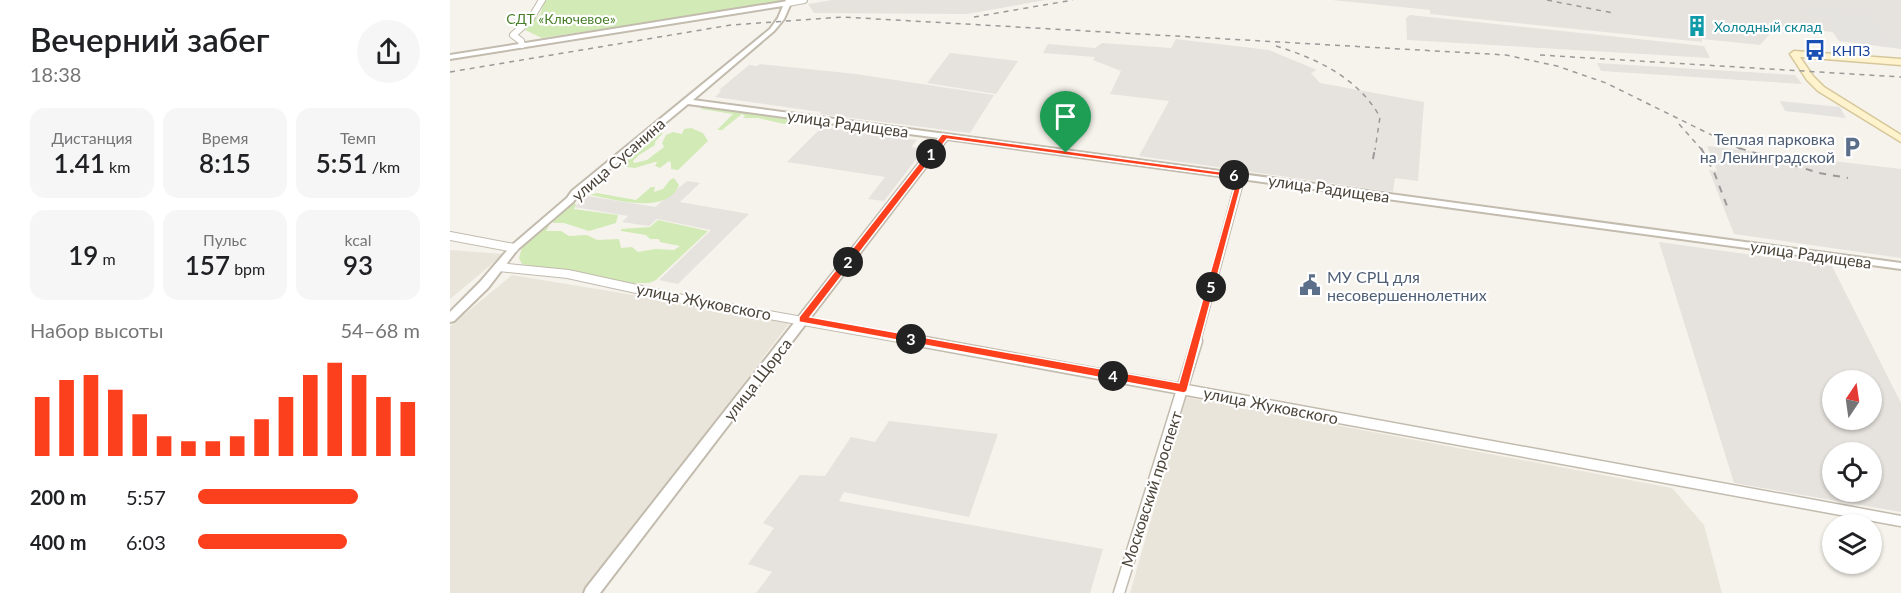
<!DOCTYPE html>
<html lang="ru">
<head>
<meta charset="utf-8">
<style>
	:root { --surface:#fff; --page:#f6f6f6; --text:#202124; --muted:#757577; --accent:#fc3f1d }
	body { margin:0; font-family:Lato,sans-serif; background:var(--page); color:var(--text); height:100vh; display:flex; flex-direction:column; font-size:22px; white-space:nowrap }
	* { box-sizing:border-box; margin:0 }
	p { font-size:20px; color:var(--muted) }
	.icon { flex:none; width:33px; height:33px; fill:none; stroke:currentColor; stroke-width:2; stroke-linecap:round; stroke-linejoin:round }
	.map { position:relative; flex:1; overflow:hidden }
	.sheet { display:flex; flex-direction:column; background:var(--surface); width:450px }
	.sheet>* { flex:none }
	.needle { width:39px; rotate:13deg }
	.tools { position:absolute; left:1372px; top:370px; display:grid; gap:12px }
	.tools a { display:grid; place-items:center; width:60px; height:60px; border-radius:50%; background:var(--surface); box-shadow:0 2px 4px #0004; font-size:30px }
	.pin { position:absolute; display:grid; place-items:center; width:51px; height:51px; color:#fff; margin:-62px -26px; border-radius:50% 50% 50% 0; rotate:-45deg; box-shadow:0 0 6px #0007 }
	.pin .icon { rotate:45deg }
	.km { position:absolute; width:30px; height:30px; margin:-15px; border-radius:50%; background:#222; color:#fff; font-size:16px; line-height:30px; text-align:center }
	.round { display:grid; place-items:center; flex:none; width:63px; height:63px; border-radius:32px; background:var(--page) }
	.headline { display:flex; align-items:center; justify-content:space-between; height:102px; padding:0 30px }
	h1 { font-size:33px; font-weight:600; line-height:45px }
	.stats { display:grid; grid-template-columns:repeat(3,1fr); gap:9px; height:102px; padding:6px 30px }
	.stats div { display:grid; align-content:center; border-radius:15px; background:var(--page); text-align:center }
	.stats b { font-size:26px; font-weight:600 }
	.stats small { font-size:16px; font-weight:400 }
	.stats p { font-size:16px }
	.chart { height:168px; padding:12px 30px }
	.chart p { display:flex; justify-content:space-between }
	.chart svg { width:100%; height:108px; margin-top:6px; stroke:var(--accent); stroke-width:6 }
	ul { padding:0 30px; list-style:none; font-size:20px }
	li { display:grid; grid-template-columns:96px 72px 1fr; align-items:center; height:45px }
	li i { height:15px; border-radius:8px; background:var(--accent) }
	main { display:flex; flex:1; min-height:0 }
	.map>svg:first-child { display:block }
</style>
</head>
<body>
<main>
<section class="sheet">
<div class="headline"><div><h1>Вечерний забег</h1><p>18:38</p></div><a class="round"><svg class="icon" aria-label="share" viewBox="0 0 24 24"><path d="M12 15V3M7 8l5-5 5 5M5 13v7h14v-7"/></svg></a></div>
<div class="stats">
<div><p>Дистанция</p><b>1.41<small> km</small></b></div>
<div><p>Время</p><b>8:15</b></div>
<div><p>Темп</p><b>5:51<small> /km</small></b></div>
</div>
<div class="stats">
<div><b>19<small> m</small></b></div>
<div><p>Пульс</p><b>157<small> bpm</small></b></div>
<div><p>kcal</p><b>93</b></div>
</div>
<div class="chart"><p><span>Набор высоты</span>54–68 m</p>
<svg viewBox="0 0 160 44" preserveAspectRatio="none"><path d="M5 44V20M15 44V13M25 44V11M35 44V17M45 44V27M55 44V36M65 44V38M75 44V38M85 44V36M95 44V29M105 44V20M115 44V11M125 44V6M135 44V11M145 44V20M155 44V22"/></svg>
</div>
<ul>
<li><b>200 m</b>5:57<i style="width:72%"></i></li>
<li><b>400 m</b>6:03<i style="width:67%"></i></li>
</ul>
</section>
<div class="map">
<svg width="1451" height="593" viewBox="0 0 1451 593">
	<rect width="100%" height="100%" fill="#f6f3ec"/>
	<path fill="#eae5da" d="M0 250 54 254 0 299Z
		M62 275 341 321 133 593H0V326Z
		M736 397 1222 488 1254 525 1272 593H680Z"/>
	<path fill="#e6e2dd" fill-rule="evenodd" d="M382 0H596L517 14 364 13 358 4Z
		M882 0H1451V39L1314 25 1319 35 1310 45 1252 39V42L980 14V10Z
		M960 15 1254 46 1260 58 957 40 956 18Z
		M726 39 819 50 867 70 861 73 870 83 974 102 968 181 945 178 943 192 689 156 719 101 660 94 671 71 643 60 645 57 593 53 598 44 645 48 652 43 721 48Z
		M500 53 568 61 546 94 477 83Z
		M1147 63 1345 75 1352 84 1151 71Z
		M310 64 406 74 544 95 520 133 370 114 371 112 265 97 271 91 269 90 299 65 307 66Z
		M372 127 467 140 461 147 474 149 434 201 418 199 435 177 337 162Z
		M1257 146 1451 169V258L1284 234 1259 170 1267 171Z
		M237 181 250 183 230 202 299 214 228 284 209 280 261 230 207 219 199 226 172 222 178 216 124 207 138 196 205 207Z
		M1209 242 1382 266 1451 403V512L1284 483ZM1383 381H1422V420H1383ZM1383 453H1422V492H1383Z
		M439 421 548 434 519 517 394 492 389 501 653 549 640 593H306L322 572 298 564 324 528 313 523 347 479 350 475 375 476 401 437 425 442Z"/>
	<path fill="#d2eab5" d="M94 0H335V2L92 38 75 30 91 13Z
		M253 107 337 117 345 121 334 124 308 118H293L295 116 292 114 272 130H267L283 114 251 109Z
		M241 128 253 133 258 141 228 170 221 169V163L219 161 210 168 205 166 207 162H205L185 168 170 166 171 163 210 132 213 133 205 142V145L189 155 183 161 184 163 197 160 214 147 212 143 216 135 223 132 232 134 234 129Z
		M224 178 229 185C216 216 165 199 140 195L147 193 186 200 201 187H205L204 192 213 189 220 180Z
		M122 203 126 204 124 209 168 215 166 223 139 231 114 223H103L104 217Z
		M208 220 258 231 206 280 199 283H183L72 264 69 258 73 244 97 225 99 226 96 231H111L119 236 137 235 147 240 169 239 171 248 182 247 188 252 205 249 224 250 230 246 210 242 209 239H200L196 235 171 231V229L200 227Z"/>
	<path fill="#e5e3e0" d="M1349 5 1417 11 1439 37 1451 39V49L1389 41 1373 19 1357 16Z
		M1330 101 1390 107 1396 118 1335 111Z"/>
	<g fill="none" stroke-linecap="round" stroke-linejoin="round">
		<defs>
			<path id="minor-far2" d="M339 0 338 3 354 0
				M72 45 71 41 63 35 80 20 92 0"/>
			<path id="minor-far1" d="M0 236 64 248
				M49 267 118 274 246 302 477 343
				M746 343 791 176"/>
			<path id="minor" d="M469 341 1451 521
				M669 593 747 341"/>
			<path id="tertiary" d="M338 1 341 3 334 19 324 31 243 100 1451 263V269L497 139 150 593H134L136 588 489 138 238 104 128 195 123 202 67 250 38 288 4 321 0 322V312L30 282 61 246 117 198 122 191 320 29 328 18 333 6 0 59V55Z"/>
			<path id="secondary" d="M1344 51 1451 59V65L1350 57 1363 76 1374 87 1451 135V142L1368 91 1357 80 1340 54Z"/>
		</defs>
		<use href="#minor-far2" stroke="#c2bbae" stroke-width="8"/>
		<use href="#minor-far1" stroke="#c2bbae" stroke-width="10"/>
		<use href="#minor" stroke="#c2bbae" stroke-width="13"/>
		<use href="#tertiary" stroke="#c2bbae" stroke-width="4"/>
		<use href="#secondary" stroke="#d6c79b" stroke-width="3"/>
		<use href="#minor-far2" stroke="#fff" stroke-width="6"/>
		<use href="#minor-far1" stroke="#fff" stroke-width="8"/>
		<use href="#minor" stroke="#fff" stroke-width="10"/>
		<use href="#tertiary" fill="#fff" fill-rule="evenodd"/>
		<use href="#secondary" fill="#fff3cd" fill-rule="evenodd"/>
		<path stroke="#9a9a9a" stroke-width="1.5" stroke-dasharray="5 5" stroke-linecap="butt" d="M1097 0 1163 13
			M524 17 623 0
			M826 46C868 59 908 78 930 117L925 150
			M1090 55 1451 77
			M0 72 281 25 393 17 1056 55 1107 66 1156 83 1292 150
			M1229 124 1252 150"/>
		<path stroke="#9a9a9a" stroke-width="2" stroke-dasharray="7 7" stroke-linecap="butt" d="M1251 148 1264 172 1277 206
			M1289 148 1369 173 1398 178
			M923 159 925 148"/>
	</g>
	<path fill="#fc3f1d" stroke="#fff" stroke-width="1.5" fill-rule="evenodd" d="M492 134 794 175 737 391 734 393 349 322V317ZM497 139 787 178 729 383 360 317Z"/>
	<defs>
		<symbol id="building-bare" viewBox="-9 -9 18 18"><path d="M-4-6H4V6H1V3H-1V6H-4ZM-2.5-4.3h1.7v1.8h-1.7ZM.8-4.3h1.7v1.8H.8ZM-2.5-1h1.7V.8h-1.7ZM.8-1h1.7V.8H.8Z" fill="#0f9aa8" stroke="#fff" stroke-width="2.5" paint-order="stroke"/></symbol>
		<symbol id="bus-bare" viewBox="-9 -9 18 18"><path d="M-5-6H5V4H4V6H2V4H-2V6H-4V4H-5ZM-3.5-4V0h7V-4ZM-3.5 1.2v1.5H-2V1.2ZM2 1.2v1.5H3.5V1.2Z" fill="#1a4fb4" stroke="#fff" stroke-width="2.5" paint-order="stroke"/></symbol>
		<symbol id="parking-bare" viewBox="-9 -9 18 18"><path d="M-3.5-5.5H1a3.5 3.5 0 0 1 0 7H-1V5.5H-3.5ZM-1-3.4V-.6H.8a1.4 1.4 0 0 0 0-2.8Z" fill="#5c6f8a" stroke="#fff" stroke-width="2.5" paint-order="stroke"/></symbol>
		<symbol id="civic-bare" viewBox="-9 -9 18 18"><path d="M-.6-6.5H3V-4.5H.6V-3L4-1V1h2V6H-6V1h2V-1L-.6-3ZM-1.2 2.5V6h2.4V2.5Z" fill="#5c6f8a" stroke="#fff" stroke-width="2.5" paint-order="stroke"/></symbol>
	</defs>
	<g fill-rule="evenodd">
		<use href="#building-bare" x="1232" y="11" width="30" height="30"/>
		<use href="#bus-bare" x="1350" y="35" width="30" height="30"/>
		<use href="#parking-bare" x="1387" y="132" width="30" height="30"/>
		<use href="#civic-bare" x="845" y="270" width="30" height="30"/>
	</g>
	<g text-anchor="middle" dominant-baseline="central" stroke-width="4.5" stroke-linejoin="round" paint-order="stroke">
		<g font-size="14" fill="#4a7f2a" stroke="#fff">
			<text x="111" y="18">СДТ «Ключевое»</text>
		</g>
		<g font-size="14" fill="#0d838f" stroke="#fff" text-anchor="start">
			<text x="1264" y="26">Холодный склад</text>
		</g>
		<g font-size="14" fill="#164399" stroke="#fff" text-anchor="start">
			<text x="1382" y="50">КНПЗ</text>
		</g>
		<g font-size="16" fill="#4b4439" stroke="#fff">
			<text transform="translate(398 123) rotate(8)">улица Радищева</text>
			<text transform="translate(168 159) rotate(-41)">улица Сусанина</text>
			<text transform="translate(879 188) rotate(8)">улица Радищева</text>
			<text transform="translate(1361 254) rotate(8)">улица Радищева</text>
			<text transform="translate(254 301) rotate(11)">улица Жуковского</text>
			<text transform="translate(307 379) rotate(-52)">улица Щорса</text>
			<text transform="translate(821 405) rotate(11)">улица Жуковского</text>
			<text transform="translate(701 489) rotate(-72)">Московский проспект</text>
		</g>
		<g font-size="16" fill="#4e5e75" stroke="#fff" text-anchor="end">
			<text x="1385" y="138">Теплая парковка<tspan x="1385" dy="18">на Ленинградской</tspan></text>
			<text x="877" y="276" text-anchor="start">МУ СРЦ для<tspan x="877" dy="18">несовершеннолетних</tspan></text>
		</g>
	</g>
</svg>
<div class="tools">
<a><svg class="needle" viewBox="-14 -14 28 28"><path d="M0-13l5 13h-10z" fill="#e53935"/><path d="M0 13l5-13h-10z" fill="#757577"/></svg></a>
<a><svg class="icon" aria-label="locate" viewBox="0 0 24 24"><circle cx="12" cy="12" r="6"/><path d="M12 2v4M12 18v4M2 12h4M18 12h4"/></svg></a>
<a><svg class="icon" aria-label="layers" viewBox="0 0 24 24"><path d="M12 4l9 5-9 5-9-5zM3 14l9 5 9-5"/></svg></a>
</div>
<div class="pin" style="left:616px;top:153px;background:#1e9e55"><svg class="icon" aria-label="arrive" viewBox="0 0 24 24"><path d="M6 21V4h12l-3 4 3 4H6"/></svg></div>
<b class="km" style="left:481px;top:154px">1</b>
<b class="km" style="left:398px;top:262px">2</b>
<b class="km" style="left:461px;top:339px">3</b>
<b class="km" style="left:663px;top:376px">4</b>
<b class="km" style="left:761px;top:287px">5</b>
<b class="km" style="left:784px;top:175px">6</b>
</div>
</main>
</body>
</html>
